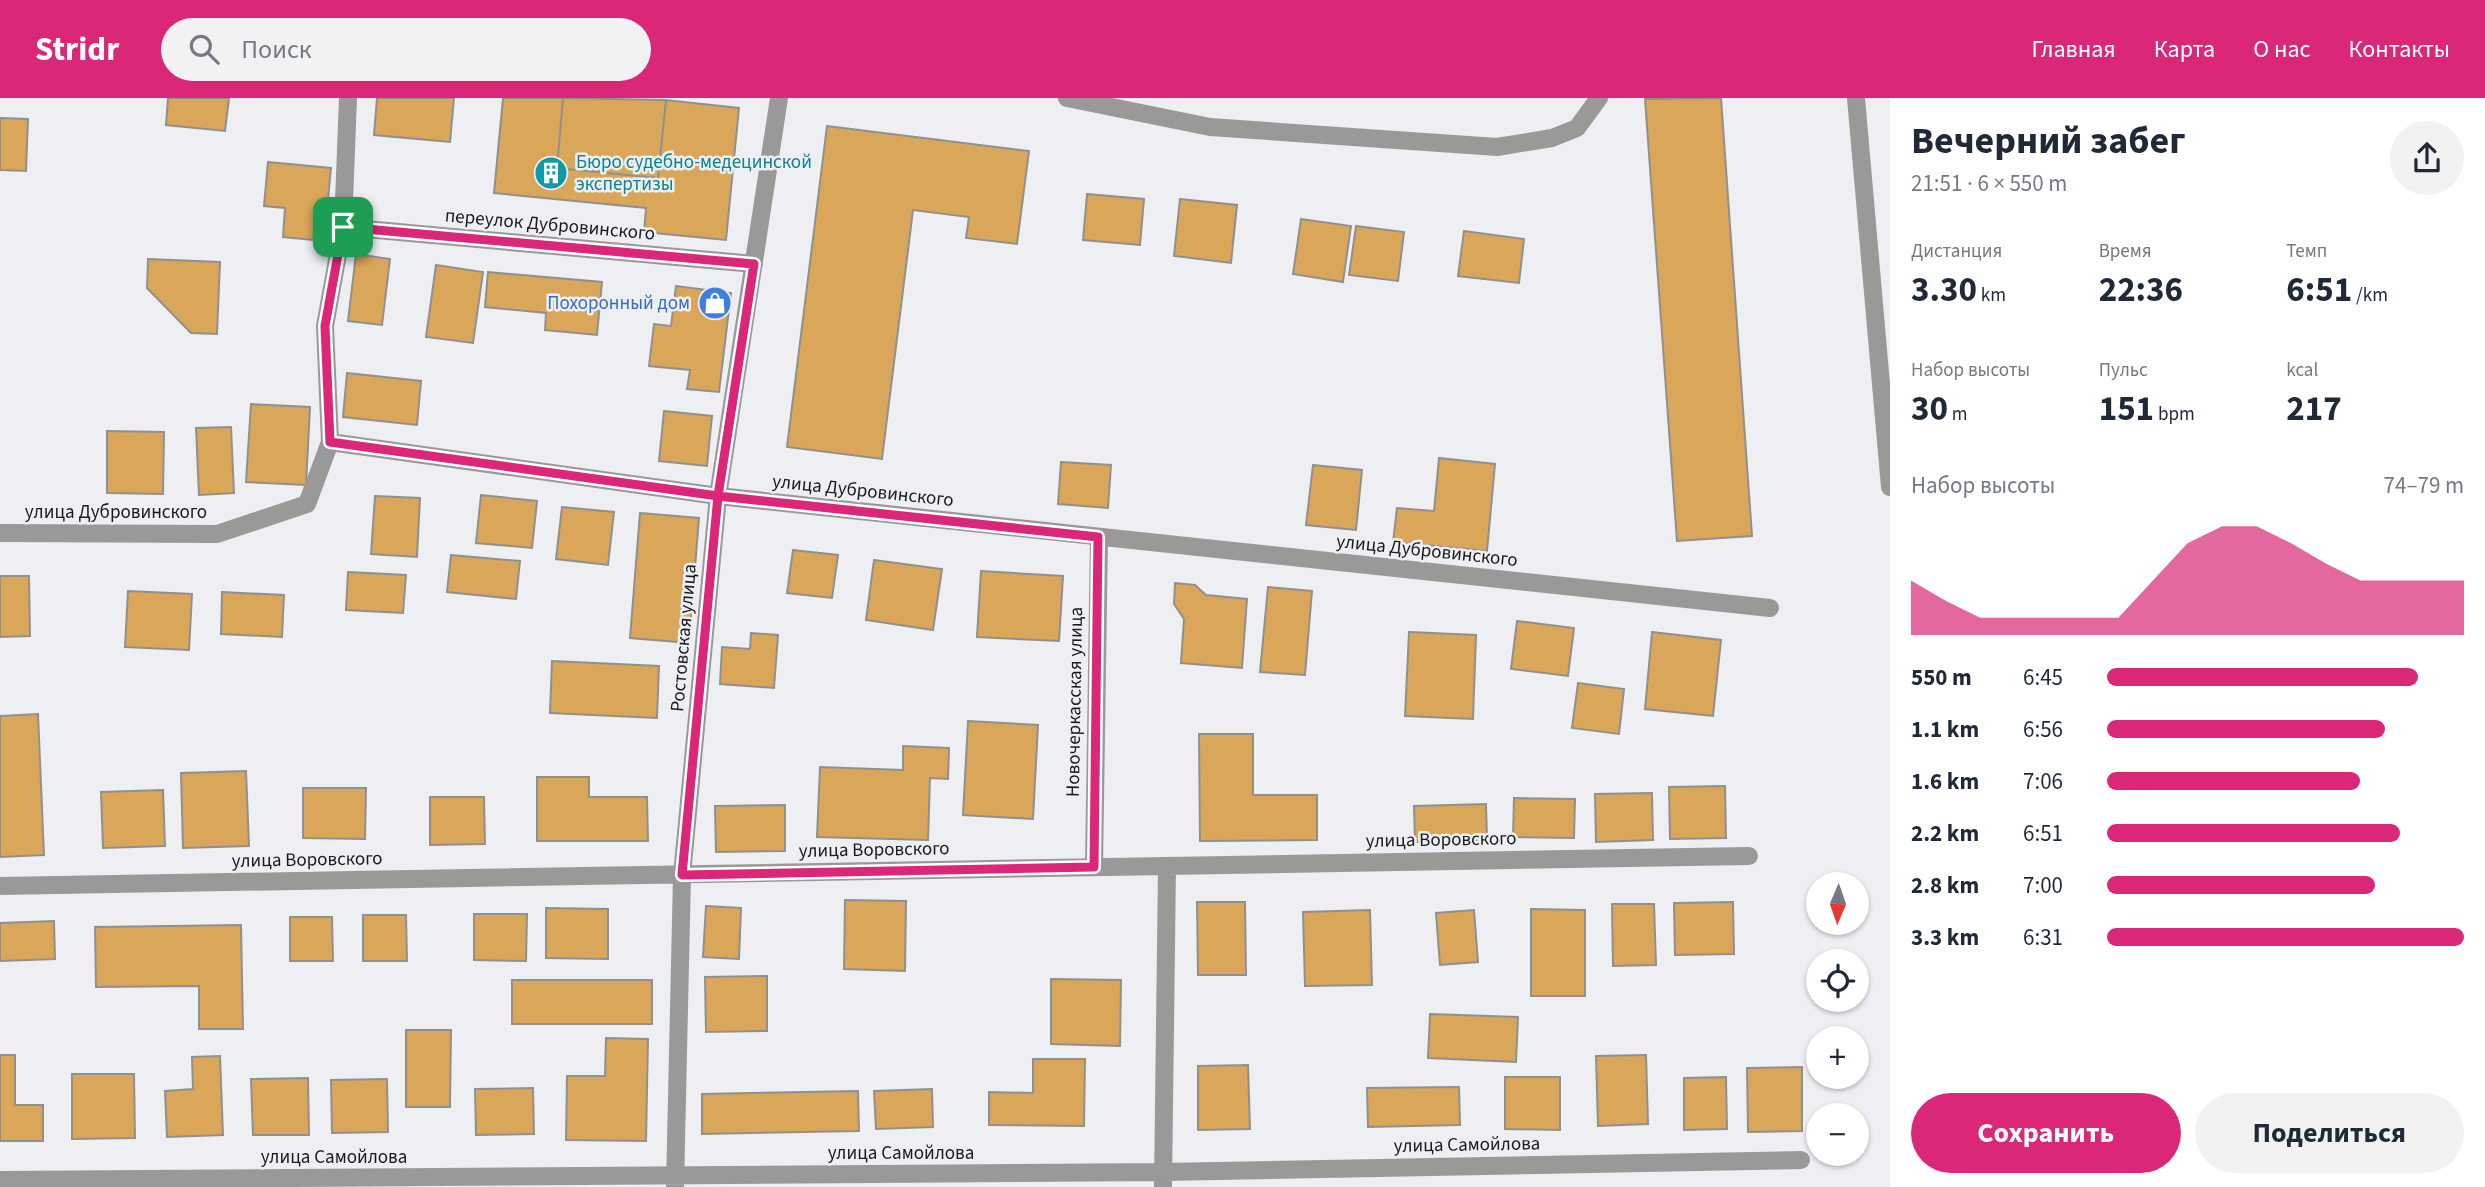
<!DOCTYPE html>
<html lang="ru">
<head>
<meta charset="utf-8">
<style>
	:root { --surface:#fff; --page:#f2f2f3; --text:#1f2937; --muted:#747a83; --accent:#db2777 }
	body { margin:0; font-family:"Source Sans 3",sans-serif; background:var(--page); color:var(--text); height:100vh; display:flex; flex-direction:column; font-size:26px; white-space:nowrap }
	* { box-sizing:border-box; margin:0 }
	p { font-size:23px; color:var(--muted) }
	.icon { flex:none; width:38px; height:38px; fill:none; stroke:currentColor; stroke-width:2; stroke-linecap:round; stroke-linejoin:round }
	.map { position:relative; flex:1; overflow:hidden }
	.panel { display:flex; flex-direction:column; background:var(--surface); width:595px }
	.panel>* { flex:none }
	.needle { width:46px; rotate:182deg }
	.buttons { position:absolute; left:1806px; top:774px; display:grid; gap:14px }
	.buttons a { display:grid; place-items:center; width:63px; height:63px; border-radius:50%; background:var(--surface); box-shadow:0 2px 5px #0004; font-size:35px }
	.pin { position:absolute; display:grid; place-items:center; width:60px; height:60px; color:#fff; margin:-30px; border-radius:14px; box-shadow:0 4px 10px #0006 }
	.round { display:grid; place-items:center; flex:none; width:74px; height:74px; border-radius:37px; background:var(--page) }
	.overview { display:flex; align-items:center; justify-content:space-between; height:119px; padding:0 21px }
	h1 { font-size:38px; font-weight:700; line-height:52px }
	.metrics { display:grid; grid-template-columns:repeat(3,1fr); gap:10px; height:119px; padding:7px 21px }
	.metrics div { display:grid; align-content:center }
	.metrics b { font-size:35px; font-weight:700 }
	.metrics small { font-size:19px; font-weight:400 }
	.metrics p { font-size:19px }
	.chart { height:196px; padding:14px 21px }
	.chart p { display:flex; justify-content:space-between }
	.chart svg { width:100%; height:126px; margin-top:7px; fill:var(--accent); opacity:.7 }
	.action { display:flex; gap:14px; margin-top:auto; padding:14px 21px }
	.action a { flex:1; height:80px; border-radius:42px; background:var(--accent); color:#fff; font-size:28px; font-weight:700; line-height:80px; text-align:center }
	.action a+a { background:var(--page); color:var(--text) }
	ul { padding:0 21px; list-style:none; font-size:23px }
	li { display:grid; grid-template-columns:112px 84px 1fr; align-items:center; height:52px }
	li i { height:18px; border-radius:9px; background:var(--accent) }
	header { display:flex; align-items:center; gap:42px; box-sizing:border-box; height:98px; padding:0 35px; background:var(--accent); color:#fff }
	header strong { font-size:33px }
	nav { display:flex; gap:38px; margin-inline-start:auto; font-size:24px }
	.search { width:490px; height:63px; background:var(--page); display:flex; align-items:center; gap:18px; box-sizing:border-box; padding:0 24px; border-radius:38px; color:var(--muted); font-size:26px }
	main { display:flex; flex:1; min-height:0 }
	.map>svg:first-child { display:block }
</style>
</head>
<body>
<header>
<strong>Stridr</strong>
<div class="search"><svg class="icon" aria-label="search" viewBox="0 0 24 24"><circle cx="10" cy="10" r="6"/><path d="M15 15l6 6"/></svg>Поиск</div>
<nav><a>Главная</a><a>Карта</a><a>О нас</a><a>Контакты</a></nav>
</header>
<main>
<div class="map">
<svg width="1890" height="1089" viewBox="0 0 1890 1089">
	<rect width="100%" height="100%" fill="#eeeff2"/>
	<path fill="#daa65a" stroke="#92908d" stroke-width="2" d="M168 0H229L225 33 166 27Z
		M377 0H454L450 44 374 37Z
		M503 0H563L557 70 658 80 666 2 739 10 726 142 644 134 646 110 494 95Z
		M563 0 666 2 658 80 557 70Z
		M1721 0 1752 438 1677 443 1645 1Z
		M0 20 28 21 26 73 0 72Z
		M827 28 1029 53 1017 146 966 140 969 119 913 112 882 361 787 349Z
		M268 64 331 70 324 143 283 139 285 110 264 108Z
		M1087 96 1144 101 1140 147 1083 142Z
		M1180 101 1237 107 1231 165 1174 158Z
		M1301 121 1351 128 1343 184 1293 176Z
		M1356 128 1404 134 1398 183 1349 177Z
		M1464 133 1524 141 1519 185 1458 178Z
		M356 156 390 161 382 227 348 223Z
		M148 161 220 164 217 236 191 235 147 190Z
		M436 167 483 174 473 245 426 239Z
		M488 174 602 184 597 237 545 232 546 215 485 209Z
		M676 188 731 195 719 294 687 291 690 272 649 268 654 226 671 228Z
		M347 275 421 283 417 327 343 319Z
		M251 306 310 309 306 387 246 384Z
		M664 313 712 318 707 368 659 363Z
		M231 329 234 395 199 397 196 330Z
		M107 333 164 334 163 396 107 395Z
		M1439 360 1495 366 1487 453 1393 444 1397 410 1434 413Z
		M1061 364 1111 367 1108 410 1058 406Z
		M1313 367 1362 372 1356 432 1306 427Z
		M481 397 537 403 532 450 476 445Z
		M375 398 420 400 417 459 371 456Z
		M562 409 614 414 608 467 556 461Z
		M640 415 699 420 689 545 630 540Z
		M793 452 838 457 832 500 787 495Z
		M451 457 520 463 516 501 447 494Z
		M874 462 942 471 933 532 866 522Z
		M981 473 1063 478 1059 543 977 539Z
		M348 474 406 477 403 515 346 512Z
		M0 478H29L30 538 0 539Z
		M1175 485 1195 487 1206 497 1247 501 1242 570 1181 565 1184 521 1174 506Z
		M1268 489 1312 493 1305 577 1260 574Z
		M128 493 192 496 189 552 125 549Z
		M222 494 284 497 282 539 221 536Z
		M1517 523 1574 530 1568 578 1511 571Z
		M1409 534 1476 537 1473 621 1405 618Z
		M1652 534 1721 542 1713 618 1645 611Z
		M751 535 778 537 774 590 720 586 722 549 750 551Z
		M552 563 659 568 657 620 550 615Z
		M1578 585 1624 591 1619 636 1572 630Z
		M38 616 44 757 0 759V618Z
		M968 623 1038 627 1033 721 963 717Z
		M1199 636H1253V697H1317V742L1200 743Z
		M903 648 949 650 948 681 930 680 928 742 817 739 820 669 903 672Z
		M246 673 249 748 183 750 181 675Z
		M537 679H589V699H647L648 743H537Z
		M1725 688 1726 740 1670 741 1669 689Z
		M303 690H366L365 741 303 740Z
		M163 692 165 748 103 750 101 694Z
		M1652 695 1653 742 1596 744 1595 696Z
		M430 699H484L485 746 430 747Z
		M1514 700 1575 701 1574 740 1513 739Z
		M1486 706 1487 742 1415 744 1414 708Z
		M785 707V753L716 754 715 708Z
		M845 802 906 803 905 873 844 871Z
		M1197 804H1245L1246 877H1198Z
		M1733 804 1734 856 1675 857 1674 805Z
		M1612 806H1654L1656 867 1613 868Z
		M706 808 741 810 739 861 703 859Z
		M546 810 608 811V861L546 860Z
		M1531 811 1585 812V898H1531Z
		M1370 812 1372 887 1305 888 1303 814Z
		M1474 812 1478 864 1440 867 1436 815Z
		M474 816H527L526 863 474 862Z
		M363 817H406L407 863H363Z
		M290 819H332L333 863H290Z
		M54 823 55 861 0 863V825Z
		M241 827 243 931H199V888L96 889 95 829Z
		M767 878V933L706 934 705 879Z
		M1051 881 1121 882 1120 948 1051 946Z
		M512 882H652V926H512Z
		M1430 916 1518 919 1516 964 1428 960Z
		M406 932H451L450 1009H406Z
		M606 940 648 941 646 1043 566 1042 567 978H605Z
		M0 957H15V1007H43V1043H0Z
		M1646 957 1648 1026 1598 1028 1596 958Z
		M220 958 223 1037 167 1039 165 993 193 991 192 959Z
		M1033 961H1085L1084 1028 989 1027V994L1033 995Z
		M1248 967 1250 1031 1198 1032V968Z
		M1802 969V1033L1748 1034 1747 970Z
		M72 976H134L135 1040 72 1041Z
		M1505 979H1560V1032L1505 1031Z
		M1726 979 1727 1031 1684 1032V980Z
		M308 980 309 1037H253L251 981Z
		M387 981 388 1034 332 1035 331 982Z
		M1459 989 1460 1027 1368 1029 1367 990Z
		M533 990 534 1036 476 1037 475 991Z
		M932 991 933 1029 876 1031 874 993Z
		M858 993 859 1033 702 1036V996Z"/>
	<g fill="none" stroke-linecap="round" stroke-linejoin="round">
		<path stroke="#9b9998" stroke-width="18" d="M1067 0 1210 29 1497 49 1552 40 1577 30 1599 0
			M1856 0 1890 389
			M343 129 754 166
			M330 344 325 228 343 129 348 0
			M0 435 217 436 307 406 330 344 718 398 1770 510
			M1094 769 1099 439
			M0 788 1749 758
			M0 1082 1163 1074 1801 1062
			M675 1089 682 777 718 398 779 0
			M1163 1089 1167 768"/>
	</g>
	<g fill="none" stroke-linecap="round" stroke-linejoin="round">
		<defs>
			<path id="route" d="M343 129 325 228 330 344 718 398 682 777 1094 769 1098 439 718 398 754 166 343 129"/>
		</defs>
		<use href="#route" stroke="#fff" stroke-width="14"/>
		<use href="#route" stroke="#db2777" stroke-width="9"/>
	</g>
	<defs>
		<symbol id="building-disc" viewBox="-11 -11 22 22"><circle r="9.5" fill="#0f9aa8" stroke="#eeeff2"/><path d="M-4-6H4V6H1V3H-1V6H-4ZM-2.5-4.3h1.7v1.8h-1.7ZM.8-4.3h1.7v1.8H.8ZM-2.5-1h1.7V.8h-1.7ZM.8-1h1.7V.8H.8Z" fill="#fff"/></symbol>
		<symbol id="shop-disc" viewBox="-11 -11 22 22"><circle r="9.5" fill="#3f7fe0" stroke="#eeeff2"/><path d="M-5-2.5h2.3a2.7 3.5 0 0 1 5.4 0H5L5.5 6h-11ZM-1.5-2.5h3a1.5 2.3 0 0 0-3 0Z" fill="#fff"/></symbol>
	</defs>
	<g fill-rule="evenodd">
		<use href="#building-disc" x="532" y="56" width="38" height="38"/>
		<use href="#shop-disc" x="696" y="186" width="38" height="38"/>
	</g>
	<g text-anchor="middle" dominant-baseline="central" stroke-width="5" stroke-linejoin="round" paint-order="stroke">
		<g font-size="19" fill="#0d838f" stroke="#eeeff2" text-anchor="start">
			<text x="576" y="64">Бюро судебно-медецинской<tspan x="576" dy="22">экспертизы</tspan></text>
		</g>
		<g font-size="19" fill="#1b1b1d" stroke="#eeeff2">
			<text transform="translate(550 127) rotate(5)">переулок Дубровинского</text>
			<text transform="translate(863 393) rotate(6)">улица Дубровинского</text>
			<text x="116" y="414">улица Дубровинского</text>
			<text transform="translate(1427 453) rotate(6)">улица Дубровинского</text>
			<text transform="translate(684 540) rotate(-85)">Ростовская улица</text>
			<text transform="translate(1075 604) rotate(-89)">Новочеркасская улица</text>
			<text transform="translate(1441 742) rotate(-1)">улица Воровского</text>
			<text transform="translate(874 752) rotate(-1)">улица Воровского</text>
			<text transform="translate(307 762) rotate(-1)">улица Воровского</text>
			<text transform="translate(1467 1047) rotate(-1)">улица Самойлова</text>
			<text x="901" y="1055">улица Самойлова</text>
			<text x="334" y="1059">улица Самойлова</text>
		</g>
		<g font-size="19" fill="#366cbe" stroke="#eeeff2" text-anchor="end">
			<text x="690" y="205">Похоронный дом</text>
		</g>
	</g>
</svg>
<div class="buttons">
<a><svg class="needle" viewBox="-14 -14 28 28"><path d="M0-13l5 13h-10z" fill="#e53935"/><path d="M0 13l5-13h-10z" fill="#747a83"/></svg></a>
<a><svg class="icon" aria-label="locate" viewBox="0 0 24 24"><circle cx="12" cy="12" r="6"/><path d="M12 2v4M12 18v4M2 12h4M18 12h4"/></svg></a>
<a>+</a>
<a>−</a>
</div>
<div class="pin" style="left:343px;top:129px;background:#1e9e55"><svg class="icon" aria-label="arrive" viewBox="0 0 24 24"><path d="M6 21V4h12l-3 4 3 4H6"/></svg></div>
</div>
<section class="panel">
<div class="overview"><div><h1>Вечерний забег</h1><p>21:51 · 6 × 550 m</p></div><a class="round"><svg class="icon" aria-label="share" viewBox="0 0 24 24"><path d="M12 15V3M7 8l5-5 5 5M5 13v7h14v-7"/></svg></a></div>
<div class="metrics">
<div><p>Дистанция</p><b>3.30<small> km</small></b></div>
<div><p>Время</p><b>22:36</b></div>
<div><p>Темп</p><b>6:51<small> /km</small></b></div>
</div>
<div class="metrics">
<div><p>Набор высоты</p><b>30<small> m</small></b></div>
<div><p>Пульс</p><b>151<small> bpm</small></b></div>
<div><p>kcal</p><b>217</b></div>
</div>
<div class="chart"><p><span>Набор высоты</span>74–79 m</p>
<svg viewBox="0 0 160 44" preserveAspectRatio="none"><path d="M0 44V25L10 32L20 38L30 38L40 38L50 38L60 38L70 25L80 12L90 6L100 6L110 12L120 19L130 25L140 25L150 25L160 25V44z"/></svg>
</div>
<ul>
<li><b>550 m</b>6:45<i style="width:87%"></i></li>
<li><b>1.1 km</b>6:56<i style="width:78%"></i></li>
<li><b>1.6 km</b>7:06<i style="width:71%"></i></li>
<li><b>2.2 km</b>6:51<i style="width:82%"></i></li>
<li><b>2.8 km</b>7:00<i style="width:75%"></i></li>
<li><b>3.3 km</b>6:31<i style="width:100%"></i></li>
</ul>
<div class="action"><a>Сохранить</a><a>Поделиться</a></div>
</section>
</main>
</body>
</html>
